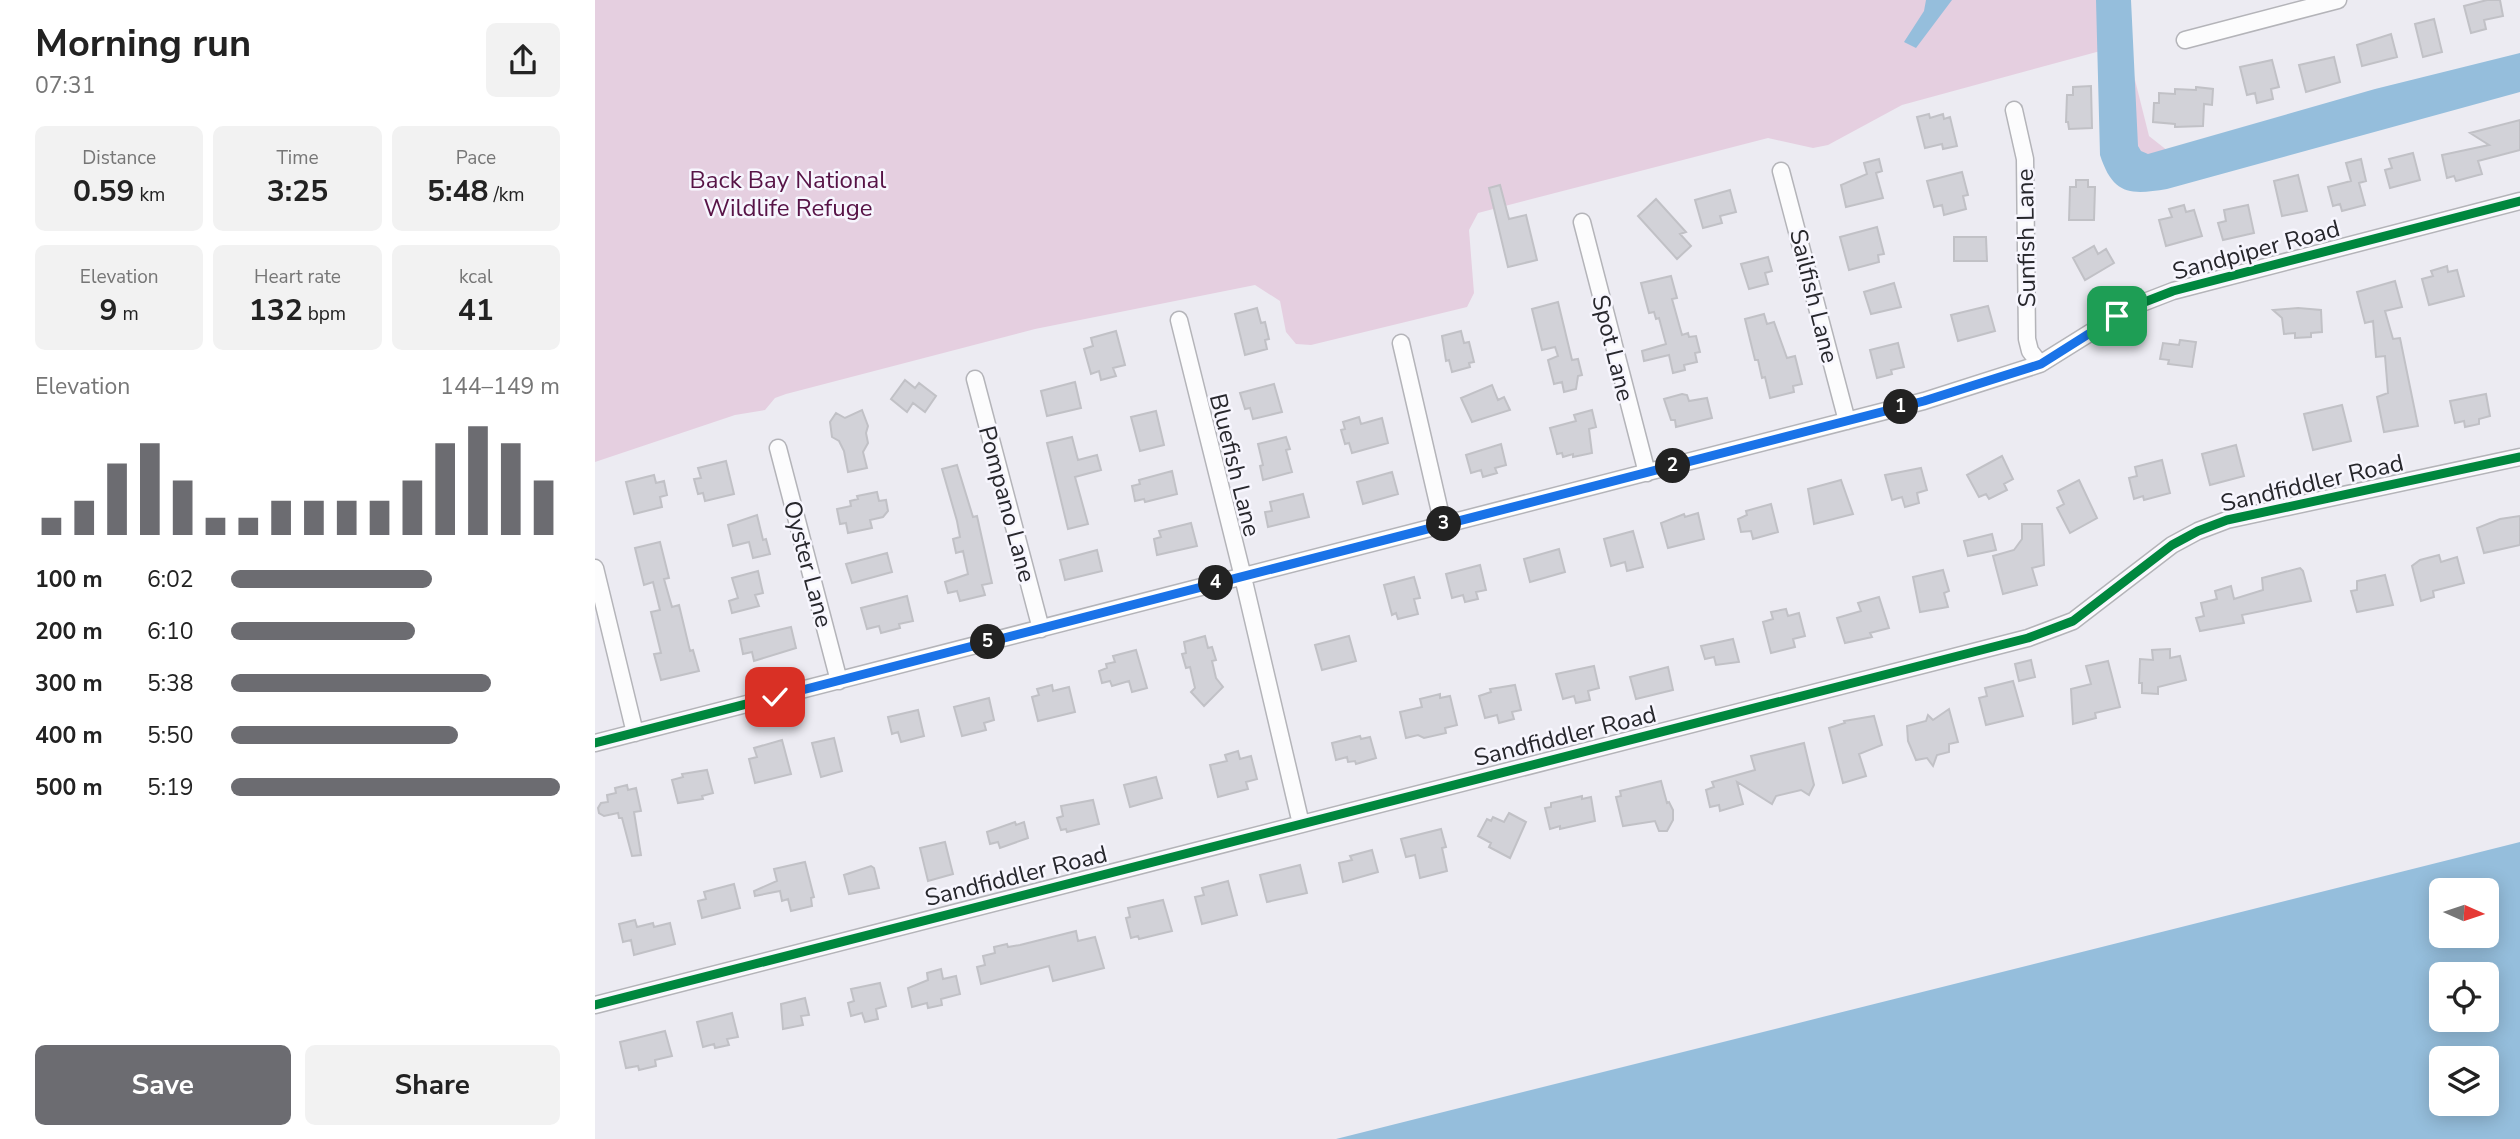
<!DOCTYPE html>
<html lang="en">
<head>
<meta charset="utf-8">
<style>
	:root { --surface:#fff; --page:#f2f2f2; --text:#222; --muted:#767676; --accent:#6c6c71 }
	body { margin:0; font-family:"Nunito Sans",sans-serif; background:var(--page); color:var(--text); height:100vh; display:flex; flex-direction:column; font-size:26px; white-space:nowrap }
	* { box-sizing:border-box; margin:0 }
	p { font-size:23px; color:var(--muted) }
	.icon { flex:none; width:38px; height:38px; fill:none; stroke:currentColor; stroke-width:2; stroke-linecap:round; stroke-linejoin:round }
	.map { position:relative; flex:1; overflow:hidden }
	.panel { display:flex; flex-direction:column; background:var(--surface); width:595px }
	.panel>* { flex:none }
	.needle { width:46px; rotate:93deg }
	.tools { position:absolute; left:1834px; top:878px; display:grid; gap:14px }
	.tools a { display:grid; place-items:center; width:70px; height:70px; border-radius:10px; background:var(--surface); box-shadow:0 4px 18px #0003; font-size:35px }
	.pin { position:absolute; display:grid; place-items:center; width:60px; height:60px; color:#fff; margin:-30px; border-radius:14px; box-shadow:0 4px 10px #0006 }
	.km { position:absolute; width:35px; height:35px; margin:-18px; border-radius:50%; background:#222; color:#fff; font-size:19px; line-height:35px; text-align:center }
	.round { display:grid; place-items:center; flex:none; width:74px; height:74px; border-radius:10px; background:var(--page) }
	.head { display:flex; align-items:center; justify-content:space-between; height:119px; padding:0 35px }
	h1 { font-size:38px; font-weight:700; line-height:52px }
	.metrics { display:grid; grid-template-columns:repeat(3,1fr); gap:10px; height:119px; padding:7px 35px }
	.metrics div { display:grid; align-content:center; border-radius:10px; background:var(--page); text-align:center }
	.metrics b { font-size:30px; font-weight:700 }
	.metrics small { font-size:19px; font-weight:400 }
	.metrics p { font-size:19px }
	.chart { height:196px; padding:14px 35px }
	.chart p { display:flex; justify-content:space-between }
	.chart svg { width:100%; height:126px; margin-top:7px; stroke:var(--accent); stroke-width:6 }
	.cta { display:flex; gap:14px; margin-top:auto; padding:14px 35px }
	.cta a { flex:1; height:80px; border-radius:10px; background:var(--accent); color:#fff; font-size:28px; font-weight:700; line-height:80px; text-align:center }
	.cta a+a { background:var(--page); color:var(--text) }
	ul { padding:0 35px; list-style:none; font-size:23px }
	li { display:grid; grid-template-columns:112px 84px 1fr; align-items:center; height:52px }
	li i { height:18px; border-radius:9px; background:var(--accent) }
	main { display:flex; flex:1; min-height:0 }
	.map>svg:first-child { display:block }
</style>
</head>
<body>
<main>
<section class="panel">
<div class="head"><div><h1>Morning run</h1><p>07:31</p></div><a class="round"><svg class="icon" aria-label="share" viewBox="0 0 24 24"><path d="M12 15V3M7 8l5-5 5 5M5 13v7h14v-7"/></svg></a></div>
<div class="metrics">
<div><p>Distance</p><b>0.59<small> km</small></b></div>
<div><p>Time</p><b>3:25</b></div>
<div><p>Pace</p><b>5:48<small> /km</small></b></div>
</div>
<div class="metrics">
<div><p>Elevation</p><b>9<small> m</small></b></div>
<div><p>Heart rate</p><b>132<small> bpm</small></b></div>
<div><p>kcal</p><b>41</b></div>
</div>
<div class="chart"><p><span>Elevation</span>144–149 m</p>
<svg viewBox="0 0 160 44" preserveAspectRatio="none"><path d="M5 44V38M15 44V32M25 44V19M35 44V12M45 44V25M55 44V38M65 44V38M75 44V32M85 44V32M95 44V32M105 44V32M115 44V25M125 44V12M135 44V6M145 44V12M155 44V25"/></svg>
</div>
<ul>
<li><b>100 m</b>6:02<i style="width:61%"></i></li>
<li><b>200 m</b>6:10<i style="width:56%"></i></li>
<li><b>300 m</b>5:38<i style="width:79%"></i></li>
<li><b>400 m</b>5:50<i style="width:69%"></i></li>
<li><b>500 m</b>5:19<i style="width:100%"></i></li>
</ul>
<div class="cta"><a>Save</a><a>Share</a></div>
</section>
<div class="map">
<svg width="1925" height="1139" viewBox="0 0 1925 1139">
	<rect width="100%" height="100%" fill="#ecebf2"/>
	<path fill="#e5cfe0" d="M0 0H1520L1554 136 1578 155 1540 168 1509 50 1307 105 1233 145 1218 148 1173 138 883 213 874 230 879 293 872 307 716 345 701 344 691 332 685 301 660 285 440 329 191 394 180 398 170 410 140 415 0 462Z"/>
	<path fill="#95bedc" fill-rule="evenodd" d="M1331 0H1357L1321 48 1309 42 1329 11Z
		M1501 0H1536L1543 146 1546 151 1553 154 1780 89 1925 53V92L1572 189C1535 195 1518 195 1505 155Z
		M1925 842V1139H741ZM1846 891H1892V936H1846ZM1846 975H1892V1020H1846ZM1846 1059H1892V1104H1846Z"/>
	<path fill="#d2d2d8" stroke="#c1c1c6" stroke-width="2" d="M1892 0H1905L1908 16 1889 20 1891 29 1876 33 1869 6Z
		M1839 19 1847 52 1828 57 1820 24Z
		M1796 34 1802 57 1767 66 1762 45Z
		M1739 57 1745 82 1711 92 1704 65Z
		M1677 60 1684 87 1676 89 1678 99 1662 103 1660 93 1652 95 1645 67Z
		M1496 86 1497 128 1474 129 1473 122H1471L1472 95H1478V87Z
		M1601 87 1618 89 1617 105 1609 104 1608 126 1580 127V124L1558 122 1559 103H1564V93L1580 94V89L1601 90Z
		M1334 114 1335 118 1348 114 1349 119 1355 117 1362 146 1348 149 1347 144 1330 148 1322 117Z
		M1925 120V150L1883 161 1887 174 1861 181 1859 176 1852 178 1847 155 1894 145 1875 133Z
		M1818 153 1825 180 1795 188 1790 170 1797 168 1794 159Z
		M1284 159 1287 171 1281 173 1288 198 1251 207 1246 185 1272 174 1269 163Z
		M1766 159 1771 181 1764 183 1770 205 1747 211 1745 204 1738 206 1733 187 1756 181 1751 163Z
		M1367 172 1373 195 1368 196 1371 209 1349 215 1347 205 1339 207 1332 181Z
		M1703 175 1712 211 1687 216 1679 181Z
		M1481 180H1493V187H1500L1499 220H1474L1475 187H1481Z
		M905 185 914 219 931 215 942 260 913 267 894 188Z
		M1135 190 1141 212 1125 216 1127 223 1108 228 1100 200Z
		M1061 199 1091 232 1085 234 1096 246 1082 259 1043 216Z
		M1589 205 1591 212 1599 210 1607 236 1571 246 1564 220 1577 217 1574 209Z
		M1653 205 1659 233 1628 240 1623 223 1631 221 1629 210Z
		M1282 227 1289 254 1283 255 1284 262 1254 270 1245 237Z
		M1359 237H1391L1392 261H1359Z
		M1499 246 1503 254 1511 249 1519 263 1490 280 1478 258Z
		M1173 257 1177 271 1170 273 1173 284 1154 289 1146 264Z
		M1852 266 1853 272 1862 270 1869 296 1834 305 1827 279 1838 276 1836 271Z
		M1076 276 1082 298 1077 299 1087 335 1093 333 1094 337 1101 336 1105 352 1100 353 1102 362 1089 365 1090 370 1078 373 1074 355 1049 361 1047 351 1071 344 1064 318 1061 319 1059 312 1054 313 1046 283Z
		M1800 281 1807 307 1790 311 1798 339 1805 338 1823 426 1789 432 1782 397 1793 393 1790 356 1781 357 1778 321 1770 323 1762 292Z
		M1299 283 1306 307 1276 314 1269 292Z
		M963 302 977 360 983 359 987 375 983 376 981 389 969 392 967 382 959 384 953 360 963 356 960 347 947 350 937 309Z
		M1393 306 1400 331 1363 341 1356 315Z
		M662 308 666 323 670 322 674 339 670 340 672 349 650 355 640 314Z
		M1703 308 1726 310 1727 332 1716 333V337L1700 338V333L1689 334 1687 318 1678 310Z
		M1169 314 1172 324 1179 322 1192 358 1200 356 1207 384 1198 386 1199 392 1175 398 1170 377 1167 378 1163 360H1160L1150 319Z
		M521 331 530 365 518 368 521 376 506 380 504 371 496 374 489 349 498 346 496 338Z
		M866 331 869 343 874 342 879 362 874 363 875 367 857 372 854 360 851 361 847 336Z
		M1585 340 1601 342 1597 367 1573 364 1574 360 1565 359 1568 343 1584 345Z
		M1303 343 1309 367 1296 370 1297 374 1282 378 1275 350Z
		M310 380 320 388 324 383 341 396 330 412 318 403 312 412 296 399Z
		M480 382 486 408 452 416 446 391Z
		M679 384 687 412 658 419 655 408 650 409 645 393Z
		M897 385 903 400 909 397 915 410 877 422 866 398Z
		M1087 394 1092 395 1094 401 1112 398 1117 418 1081 427 1080 420H1076L1069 399Z
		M1891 394 1895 416 1884 419V424L1870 427 1869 421 1860 423 1855 401Z
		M1747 405 1756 441 1718 450 1709 414Z
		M267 410 273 426 271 433 273 443 268 452 272 468 253 472 249 451 244 441 237 437 235 422 241 413 250 418Z
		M997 410 1001 427 994 429 997 453 978 457V454L968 457 967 453 962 454 955 428 981 421 979 415Z
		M561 411 569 445 545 451 536 417Z
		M764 417 766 424 787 418 793 443 757 453 754 443 750 444 746 430 750 429 748 422Z
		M477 437 483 460 502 455 506 470 480 477 493 524 473 529 452 443Z
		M691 437 695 449 691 450 697 472 668 480 665 466 668 465 663 444Z
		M906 444 911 465 900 468 902 473 888 477 886 470 876 473 871 455Z
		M1641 445 1649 476 1615 485 1607 454Z
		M1407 456 1418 479 1409 484 1412 490 1394 499 1391 494 1384 497 1372 475Z
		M1567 460 1575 493 1549 500 1548 496 1539 499 1534 478 1542 476 1540 467Z
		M131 461 139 494 110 501 108 493 103 494 99 479 106 478 103 468Z
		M362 465 378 517 382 516 397 583 387 585 390 595 365 601 362 591 353 593 350 582 373 574 368 551 361 553 358 539 365 537 362 521 347 469Z
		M1326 468 1332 490 1322 493 1324 503 1310 507 1307 497 1297 500 1290 475Z
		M577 471 582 494 550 502 549 499 540 501 537 486 545 484 544 480Z
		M797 472 803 494 768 504 762 482Z
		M59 475 61 483 69 481 72 495 65 497 67 507 39 514 31 482Z
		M1246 480 1258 514 1219 524 1213 489Z
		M1484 480 1502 518 1475 533 1462 508 1469 504 1463 491Z
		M282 492 284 501 291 500 293 511 288 517 275 520 277 528 253 533 251 523 245 524 242 509 256 506 255 501 263 499 262 496Z
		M708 494 714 517 673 527 670 512 677 511 675 502Z
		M1176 504 1183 532 1158 539 1156 531 1146 532 1143 519 1152 515 1151 511Z
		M1103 513 1109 539 1073 548 1066 523 1089 514 1090 517Z
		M162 515 168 540 171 539 175 554 158 558 154 542 138 546 133 525Z
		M1925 516V545L1889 553 1882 528 1905 519Z
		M596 523 602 546 562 555 559 539 566 537 564 531Z
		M1427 524H1447L1449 565 1437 568 1442 585 1408 594 1398 556 1419 550 1427 539Z
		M1038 531 1048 567 1032 571 1030 562 1016 566 1009 539Z
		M1397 534 1401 550 1373 556 1369 541Z
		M65 542 74 578 69 579 77 607 84 605 95 651 98 650 104 671 66 680 59 654 66 653 56 612 65 610 58 582 49 585 40 548Z
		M964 549 970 572 935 582 929 559Z
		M502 550 507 571 470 580 465 560Z
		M292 553 297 572 257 583 251 564Z
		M1844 555 1846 562 1862 557 1869 583 1838 591 1839 597 1826 601 1817 566 1825 560Z
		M885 565 891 590 881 592 883 599 870 602 868 595 857 598 851 574Z
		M1705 568 1708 571 1716 601 1647 615 1649 623 1605 631 1601 618 1609 616 1606 603 1622 599 1620 591 1636 586 1639 599 1668 590 1667 578Z
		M1348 570 1354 591 1349 593 1353 607 1325 612 1318 577Z
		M163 571 168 593 160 595 164 606 137 613 134 601 143 598 137 578Z
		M1790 575 1798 605 1762 612 1756 591 1762 590V581Z
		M819 577 825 598 819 599 823 614 803 619 801 613 797 615 789 585Z
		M312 596 318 621 304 624 305 628 286 633 284 626 272 629 266 608Z
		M1284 597 1294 628 1275 633 1277 637 1250 643 1242 618 1266 611 1263 603Z
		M1191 609 1193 616 1204 613 1210 636 1198 639 1200 647 1176 653 1168 622 1178 619 1176 612Z
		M196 627 201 648 159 661 157 652 148 654 145 639Z
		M610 636 613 648 617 647 621 660 617 661 621 678 628 687 609 706 596 692 600 688 595 667 591 668 587 654 591 653 589 642Z
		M754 636 761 661 727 670 720 645Z
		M1138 639 1144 662 1121 665 1119 657 1110 659 1106 646Z
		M1575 649V658L1585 656 1591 680 1563 687V694L1547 693V683H1544L1545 659 1558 660 1557 650Z
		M541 650 552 688 537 692 534 681 517 686 515 681 507 683 504 671 512 668 511 664 520 662 518 656Z
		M1436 660 1440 677 1424 681 1420 664Z
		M1513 661 1525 707 1500 713 1501 718 1478 724 1476 689 1496 684 1491 666Z
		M999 666 1004 688 993 691 995 700 981 703 979 696 968 699 961 674Z
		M1073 667 1078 690 1041 699 1035 677Z
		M1418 681 1428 716 1391 725 1384 698 1392 696 1390 688Z
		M457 685 458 691 474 687 480 712 443 721 437 697 444 695 442 689Z
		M920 685 926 710 917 712 919 719 904 723 902 715 890 718 884 696 896 692 895 689Z
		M845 694V698L855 696 862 725 850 728 851 733 829 738 823 735 811 738 805 712 827 707 825 699Z
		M394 698 399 720 389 723 391 730 367 736 359 707Z
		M1354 709 1363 742 1354 744V752L1342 755 1338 766 1332 758 1321 760 1313 741 1312 726 1331 721 1333 715 1338 720Z
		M323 710 329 736 306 742 303 732 297 734 293 717Z
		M1279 716 1287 745 1264 754 1271 776 1248 783 1234 728 1250 723 1249 721Z
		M765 736 766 739 775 737 781 758 761 764 760 761 753 762 752 757 741 760 737 743Z
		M239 738 247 771 226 777 217 743Z
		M187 740 196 774 160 783 154 759 162 757 159 748Z
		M1209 743 1219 785 1214 795 1206 790 1181 796 1177 804 1142 782 1148 804 1125 811 1124 805 1115 807 1111 790 1119 787 1117 782 1160 770 1156 756Z
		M643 751 645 759 656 756 662 779 651 782 653 789 623 797 615 765 632 761 630 755Z
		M112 770 118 793 107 796 108 799 83 803 77 780 88 777 87 774Z
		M561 777 567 798 535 807 529 785Z
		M1066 781 1072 803 1074 802 1078 810V820L1072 831H1064L1060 821 1028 826 1021 797 1026 796 1025 791Z
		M32 785 33 790 41 788 46 811 39 812 46 855 37 856 27 818H24L23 813 9 816 4 813 3 808 6 803 13 802 12 795 21 793 20 788Z
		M987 796V799L996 797 1000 821 965 829V826L955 829 950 808 956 807V803Z
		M498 800 504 824 472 832 471 829 466 830 462 818 468 816 466 806Z
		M914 813 931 822 915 858 894 847 896 843 883 836 892 819 896 821 898 817 909 822Z
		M420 822 421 825 429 822 433 838 405 848 403 842 395 844 392 832Z
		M846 829 851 847 847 848 852 871 825 878 820 855 811 857 806 839Z
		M350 842 358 874 333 881 325 848Z
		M777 850 783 872 748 882 744 863 757 860 755 856Z
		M210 862 219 897 216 898 217 906 196 911 193 899 187 901 185 891 160 896 159 891 182 881 179 869Z
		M705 865 712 893 672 902 665 875Z
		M276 866 279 868 284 888 254 894 249 875Z
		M633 881 642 915 607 924 600 897 609 895 607 888Z
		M139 884 145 908 107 918 103 901 111 899 109 892Z
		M568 900 577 931 544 939 543 936 536 938 531 918 535 917 533 908Z
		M40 920 42 927 58 923 59 927 75 923 80 944 39 955 36 940 28 942 24 924Z
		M481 931 483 941 500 937 509 968 458 981 454 966 386 984 382 967 390 965 388 956 400 953 399 947 412 944 413 947 425 945Z
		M346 969 348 979 361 976 365 994 346 999 347 1005 333 1008 332 1003 317 1007 313 988 333 980 332 973Z
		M285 983 291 1006 281 1009 283 1019 270 1022 267 1013 256 1016 253 1003 259 1001 256 989Z
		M210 998 214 1015 206 1016 208 1025 188 1029 186 1004Z
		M137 1013 143 1037 132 1039 134 1045 120 1048 119 1044 108 1047 102 1022Z
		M70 1031 77 1056 60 1060 61 1066 44 1070 43 1066 31 1068 25 1042Z"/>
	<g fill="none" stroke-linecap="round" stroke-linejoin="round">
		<defs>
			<path id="minor" d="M1590 40 1743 0
				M1419 110 1430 159 1432 339 1435 351 1445 364
				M1186 171 1252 421
				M987 222 1052 473
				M584 320 648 577 706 824
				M806 343 848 525
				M380 379 446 629
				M183 448 244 681
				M0 568 40 733
				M0 743 1329 401 1445 364 1522 316 1547 303 1578 291 1925 201
				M0 1005 1433 638 1478 621 1577 545 1603 531 1632 520 1925 457"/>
		</defs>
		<use href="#minor" stroke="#b4b4b9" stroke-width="19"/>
		<use href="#minor" stroke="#fcfcfd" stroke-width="16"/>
		<defs>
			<path id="cycleway" d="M0 743 1329 401 1445 364 1522 316 1547 303 1578 291 1925 201
				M0 1005 1433 638 1478 621 1577 545 1603 531 1632 520 1925 457"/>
		</defs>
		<use href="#cycleway" stroke="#f7f6fe" stroke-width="13"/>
		<use href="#cycleway" stroke="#00873e" stroke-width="9"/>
	</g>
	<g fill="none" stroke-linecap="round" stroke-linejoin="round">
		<defs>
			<path id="route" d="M180 697 1329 401 1446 364 1522 316"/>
		</defs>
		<use href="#route" stroke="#fff" stroke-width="14"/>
		<use href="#route" stroke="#1a73e8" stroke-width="9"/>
	</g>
	<g text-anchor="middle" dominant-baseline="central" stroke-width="5" stroke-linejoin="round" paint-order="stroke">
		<g font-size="24" fill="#571346" stroke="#f7f6fe">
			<text x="193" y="180">Back Bay National<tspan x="193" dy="28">Wildlife Refuge</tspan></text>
		</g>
		<g font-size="24" fill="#27272c" stroke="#f7f6fe">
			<text transform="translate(1431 238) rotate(-91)">Sunfish Lane</text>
			<text transform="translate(1661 250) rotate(-15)">Sandpiper Road</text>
			<text transform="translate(1219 296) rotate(76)">Sailfish Lane</text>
			<text transform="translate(1018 348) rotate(76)">Spot Lane</text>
			<text transform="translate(640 465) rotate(76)">Bluefish Lane</text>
			<text transform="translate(1717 483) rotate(-13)">Sandfiddler Road</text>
			<text transform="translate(412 504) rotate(75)">Pompano Lane</text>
			<text transform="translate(213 564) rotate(75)">Oyster Lane</text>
			<text transform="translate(970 736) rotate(-14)">Sandfiddler Road</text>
			<text transform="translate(421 876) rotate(-14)">Sandfiddler Road</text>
		</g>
	</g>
</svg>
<div class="tools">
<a><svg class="needle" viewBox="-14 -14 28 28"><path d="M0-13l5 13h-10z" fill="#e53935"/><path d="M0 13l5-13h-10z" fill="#767676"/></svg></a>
<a><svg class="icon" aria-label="locate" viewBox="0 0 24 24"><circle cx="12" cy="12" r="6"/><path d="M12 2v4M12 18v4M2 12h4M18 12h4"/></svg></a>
<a><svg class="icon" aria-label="layers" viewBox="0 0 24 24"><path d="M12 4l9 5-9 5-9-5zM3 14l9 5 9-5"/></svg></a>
</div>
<div class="pin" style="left:1522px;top:316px;background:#1e9e55"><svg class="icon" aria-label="arrive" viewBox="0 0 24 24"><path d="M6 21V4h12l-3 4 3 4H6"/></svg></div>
<div class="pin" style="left:180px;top:697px;background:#d93025"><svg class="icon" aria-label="check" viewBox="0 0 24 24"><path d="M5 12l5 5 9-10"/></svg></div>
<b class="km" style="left:1306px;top:407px">1</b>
<b class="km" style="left:1078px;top:466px">2</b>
<b class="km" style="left:849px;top:524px">3</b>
<b class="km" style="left:621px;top:583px">4</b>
<b class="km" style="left:393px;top:642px">5</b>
</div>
</main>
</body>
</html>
